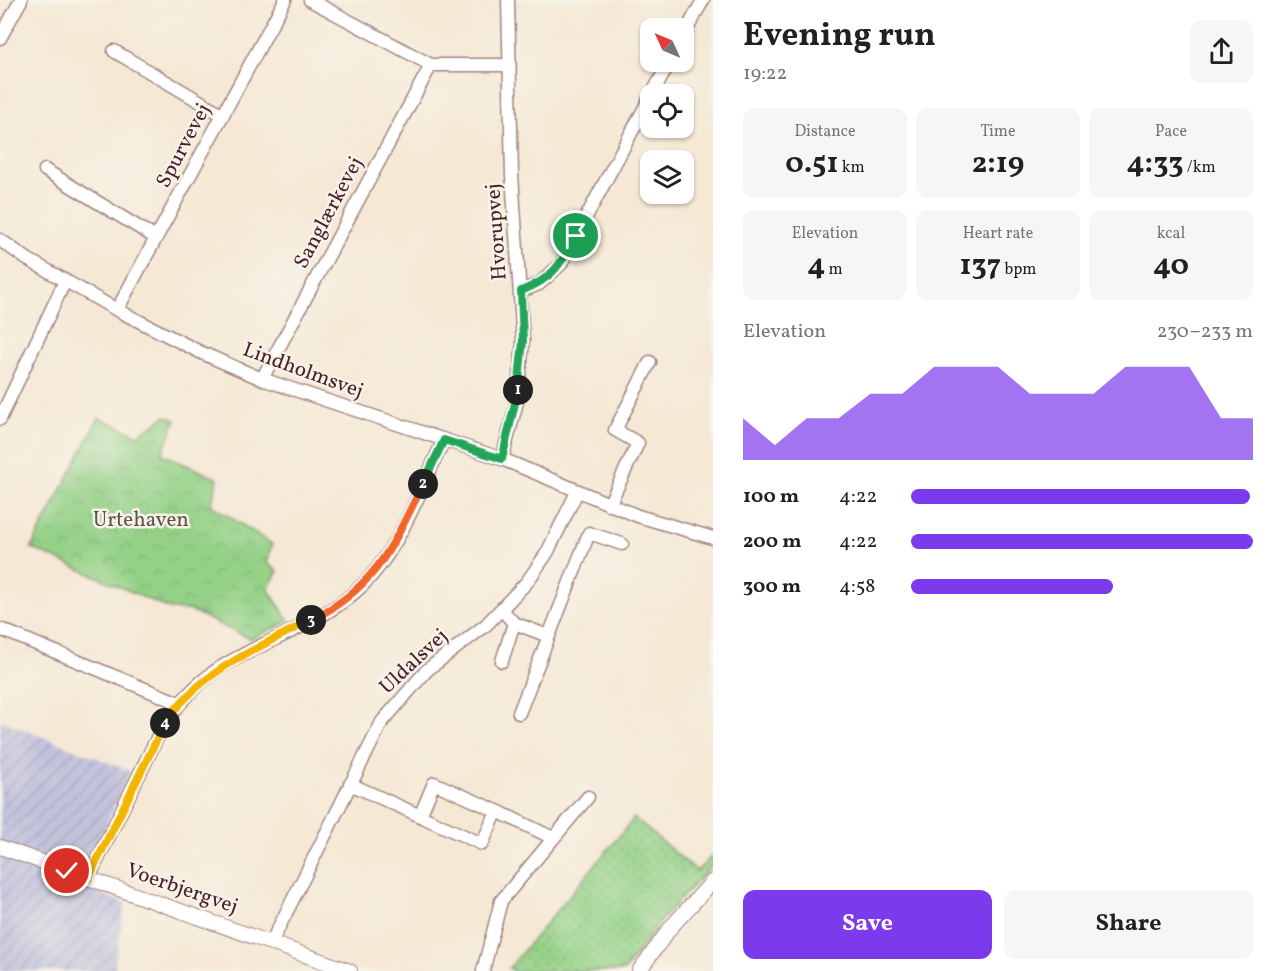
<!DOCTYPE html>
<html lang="en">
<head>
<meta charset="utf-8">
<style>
	:root { --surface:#fff; --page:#f6f6f6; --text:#202124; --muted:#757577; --accent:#7c3aed }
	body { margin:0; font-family:Vollkorn,serif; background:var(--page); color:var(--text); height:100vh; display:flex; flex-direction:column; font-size:22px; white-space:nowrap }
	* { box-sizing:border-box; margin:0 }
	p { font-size:20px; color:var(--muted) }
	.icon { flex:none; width:33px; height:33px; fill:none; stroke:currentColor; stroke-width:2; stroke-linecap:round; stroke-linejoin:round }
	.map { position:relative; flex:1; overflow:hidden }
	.side { display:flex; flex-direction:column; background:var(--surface); width:570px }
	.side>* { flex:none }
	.needle { width:39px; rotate:314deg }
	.tools { position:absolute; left:640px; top:18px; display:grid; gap:12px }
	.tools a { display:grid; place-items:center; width:54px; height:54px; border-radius:12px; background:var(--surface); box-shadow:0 2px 4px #0004; font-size:30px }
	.pin { position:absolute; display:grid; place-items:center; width:51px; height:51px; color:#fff; margin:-26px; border:3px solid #fff; border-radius:50%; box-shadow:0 2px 6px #0007 }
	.km { position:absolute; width:30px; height:30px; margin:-15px; border-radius:50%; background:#222; color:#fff; font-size:16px; line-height:30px; text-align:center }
	.round { display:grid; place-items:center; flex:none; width:63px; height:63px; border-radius:12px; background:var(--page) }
	.summary { display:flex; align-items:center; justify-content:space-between; height:102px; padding:0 30px }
	h1 { font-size:33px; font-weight:700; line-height:45px }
	.metrics { display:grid; grid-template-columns:repeat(3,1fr); gap:9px; height:102px; padding:6px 30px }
	.metrics div { display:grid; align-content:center; border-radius:12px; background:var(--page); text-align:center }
	.metrics b { font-size:30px; font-weight:700 }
	.metrics small { font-size:16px; font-weight:400 }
	.metrics p { font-size:16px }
	.chart { height:168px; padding:12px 30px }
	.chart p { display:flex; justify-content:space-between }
	.chart svg { width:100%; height:108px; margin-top:6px; fill:var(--accent); opacity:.7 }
	.action { display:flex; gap:12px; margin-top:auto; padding:12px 30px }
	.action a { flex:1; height:69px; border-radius:12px; background:var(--accent); color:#fff; font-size:24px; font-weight:700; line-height:69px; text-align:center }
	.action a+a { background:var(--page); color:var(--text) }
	ul { padding:0 30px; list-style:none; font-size:20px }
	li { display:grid; grid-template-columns:96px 72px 1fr; align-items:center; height:45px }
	li i { height:15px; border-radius:8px; background:var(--accent) }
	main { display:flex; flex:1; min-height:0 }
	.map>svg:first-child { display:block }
</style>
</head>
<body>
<main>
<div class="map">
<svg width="713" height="971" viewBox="0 0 713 971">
	<defs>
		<pattern id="industrial-furrows" width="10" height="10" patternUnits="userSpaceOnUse" patternTransform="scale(1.5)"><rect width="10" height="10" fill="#c2c2dc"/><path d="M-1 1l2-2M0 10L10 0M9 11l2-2" fill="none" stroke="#a8a6bd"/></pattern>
		<pattern id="grass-dots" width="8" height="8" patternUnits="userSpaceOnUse" patternTransform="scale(1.5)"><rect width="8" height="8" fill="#94d187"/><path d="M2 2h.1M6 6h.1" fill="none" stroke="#81b375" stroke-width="1.8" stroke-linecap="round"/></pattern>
		<pattern id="park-crowns" width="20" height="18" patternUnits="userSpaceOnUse" patternTransform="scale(1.5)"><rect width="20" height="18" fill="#94d187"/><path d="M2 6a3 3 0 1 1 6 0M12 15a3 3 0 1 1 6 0" fill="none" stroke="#81b375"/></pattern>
	</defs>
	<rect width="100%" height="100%" fill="#f7f3e8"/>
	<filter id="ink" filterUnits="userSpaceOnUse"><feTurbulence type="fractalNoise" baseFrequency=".0167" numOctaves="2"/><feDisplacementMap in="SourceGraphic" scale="12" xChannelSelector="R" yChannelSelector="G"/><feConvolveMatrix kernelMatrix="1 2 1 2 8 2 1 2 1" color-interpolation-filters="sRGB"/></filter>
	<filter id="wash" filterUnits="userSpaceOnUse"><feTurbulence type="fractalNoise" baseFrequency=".008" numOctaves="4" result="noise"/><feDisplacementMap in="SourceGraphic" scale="24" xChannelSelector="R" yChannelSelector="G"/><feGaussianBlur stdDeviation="1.35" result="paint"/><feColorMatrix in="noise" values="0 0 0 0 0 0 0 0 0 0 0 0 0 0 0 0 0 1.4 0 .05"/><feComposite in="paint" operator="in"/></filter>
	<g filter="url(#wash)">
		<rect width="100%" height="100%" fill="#f5e8d4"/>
		<path fill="url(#industrial-furrows)" d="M0 720 130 771 79 886 125 903 114 971H0Z"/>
		<path fill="url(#grass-dots)" stroke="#6f7859" stroke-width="1.5" d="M634 818 697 871 712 856 713 864 662 919 624 971H513L509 968Z"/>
		<path fill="url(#park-crowns)" stroke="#6f7859" stroke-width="1.5" d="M166 416 176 420 162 454 218 479 211 505 272 544 267 563 278 571 268 589 289 621 251 639 189 610 170 609 31 548 99 418 138 435Z"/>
	</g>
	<g filter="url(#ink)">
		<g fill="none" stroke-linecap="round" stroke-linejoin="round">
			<defs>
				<path id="minor" d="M310 0 431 65H509
					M684 35 703 0
					M0 38 21 0
					M114 51 223 115
					M652 94 670 62
					M45 170 156 238
					M0 240 27 259 117 310 202 353 262 379 502 459 638 516 713 538
					M521 291 539 284 561 264 651 96
					M117 310 285 0
					M262 379 431 65
					M0 419 65 281
					M502 459 517 402 523 341 512 175 508 0
					M609 505 638 443 615 430 650 362
					M502 610 514 623 548 636
					M0 629 179 703
					M502 661 514 623
					M519 713 589 533 622 544
					M350 784 482 844 497 811 434 783 420 816
					M497 811 553 838
					M88 879 163 726C180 701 201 678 228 663 269 639 318 624 355 592 399 554 419 491 444 440
					M271 943 382 722 427 670 486 625 527 582 547 553 577 492
					M483 971 501 901 588 797"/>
				<path id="tertiary" d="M0 847 350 971
					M639 971 671 927 713 881"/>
			</defs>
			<use href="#minor" stroke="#a08480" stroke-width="15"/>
			<use href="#tertiary" stroke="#a08480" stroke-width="16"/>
			<use href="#minor" stroke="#fff" stroke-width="12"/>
			<use href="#tertiary" stroke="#fff" stroke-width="14"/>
		</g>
	</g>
	<g fill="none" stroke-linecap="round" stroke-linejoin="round" filter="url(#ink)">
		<defs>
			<path id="split-1" d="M518 390 523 341 521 291C553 279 560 265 576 236"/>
			<path id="split-2" d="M423 484 444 440 502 459 518 390"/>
			<path id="split-3" d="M311 620C377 586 392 547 423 484"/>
			<path id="split-4" d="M165 723C201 670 257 649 311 620"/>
			<path id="split-5" d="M67 871 88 879 165 723"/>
		</defs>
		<use href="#split-1" stroke="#fff" stroke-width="12"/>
		<use href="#split-2" stroke="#fff" stroke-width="12"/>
		<use href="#split-3" stroke="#fff" stroke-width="12"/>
		<use href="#split-4" stroke="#fff" stroke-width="12"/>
		<use href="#split-5" stroke="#fff" stroke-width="12"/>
		<use href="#split-1" stroke="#22a559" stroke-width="8"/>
		<use href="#split-2" stroke="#22a559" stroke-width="8"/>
		<use href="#split-3" stroke="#f0652b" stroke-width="8"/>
		<use href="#split-4" stroke="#f5b400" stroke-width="8"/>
		<use href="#split-5" stroke="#f5b400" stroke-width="8"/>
	</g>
	<g text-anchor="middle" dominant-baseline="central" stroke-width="5" stroke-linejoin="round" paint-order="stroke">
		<g font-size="21" fill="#4a1f2b" stroke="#f7f3e8">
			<text transform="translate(184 146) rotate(-62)">Spurvevej</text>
			<text transform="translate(329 213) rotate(-62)">Sanglærkevej</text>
			<text transform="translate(497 232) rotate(-94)">Hvorupvej</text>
			<text transform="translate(303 371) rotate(20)">Lindholmsvej</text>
			<text transform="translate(414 662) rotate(-43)">Uldalsvej</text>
			<text transform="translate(182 889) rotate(19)">Voerbjergvej</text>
		</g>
		<g font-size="21" fill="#605447" stroke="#f7f3e8">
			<text x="141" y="520">Urtehaven</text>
		</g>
	</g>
</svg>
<div class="tools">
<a><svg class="needle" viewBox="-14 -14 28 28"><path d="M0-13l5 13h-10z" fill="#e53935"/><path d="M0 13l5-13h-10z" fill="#757577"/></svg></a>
<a><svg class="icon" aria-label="locate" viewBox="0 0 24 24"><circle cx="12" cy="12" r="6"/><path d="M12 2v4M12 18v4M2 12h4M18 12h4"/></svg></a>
<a><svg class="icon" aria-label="layers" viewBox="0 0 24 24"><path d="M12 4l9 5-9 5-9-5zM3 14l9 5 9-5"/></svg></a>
</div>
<div class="pin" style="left:576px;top:236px;background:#1e9e55"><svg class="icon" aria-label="arrive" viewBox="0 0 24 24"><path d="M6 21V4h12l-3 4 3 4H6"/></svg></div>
<div class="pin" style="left:67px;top:871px;background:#d93025"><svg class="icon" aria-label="check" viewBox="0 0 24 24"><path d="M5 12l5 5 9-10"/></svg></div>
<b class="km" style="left:518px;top:390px">1</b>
<b class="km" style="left:423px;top:484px">2</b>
<b class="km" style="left:311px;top:620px">3</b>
<b class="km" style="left:165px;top:723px">4</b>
</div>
<section class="side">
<div class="summary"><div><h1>Evening run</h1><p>19:22</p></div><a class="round"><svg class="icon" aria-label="share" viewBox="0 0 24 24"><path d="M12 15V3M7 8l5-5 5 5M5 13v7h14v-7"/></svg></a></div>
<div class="metrics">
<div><p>Distance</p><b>0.51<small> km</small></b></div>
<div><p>Time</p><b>2:19</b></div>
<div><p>Pace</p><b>4:33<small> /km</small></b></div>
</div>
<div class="metrics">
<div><p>Elevation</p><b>4<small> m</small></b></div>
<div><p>Heart rate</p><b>137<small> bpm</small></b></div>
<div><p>kcal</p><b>40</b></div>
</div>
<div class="chart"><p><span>Elevation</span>230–233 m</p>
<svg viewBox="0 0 160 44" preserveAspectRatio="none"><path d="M0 44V27L10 38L20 27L30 27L40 17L50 17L60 6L70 6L80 6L90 17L100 17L110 17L120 6L130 6L140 6L150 27L160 27V44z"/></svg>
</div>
<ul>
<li><b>100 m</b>4:22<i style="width:99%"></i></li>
<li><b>200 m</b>4:22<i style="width:100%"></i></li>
<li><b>300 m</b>4:58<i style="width:59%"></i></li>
</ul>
<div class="action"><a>Save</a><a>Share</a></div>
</section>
</main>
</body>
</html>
